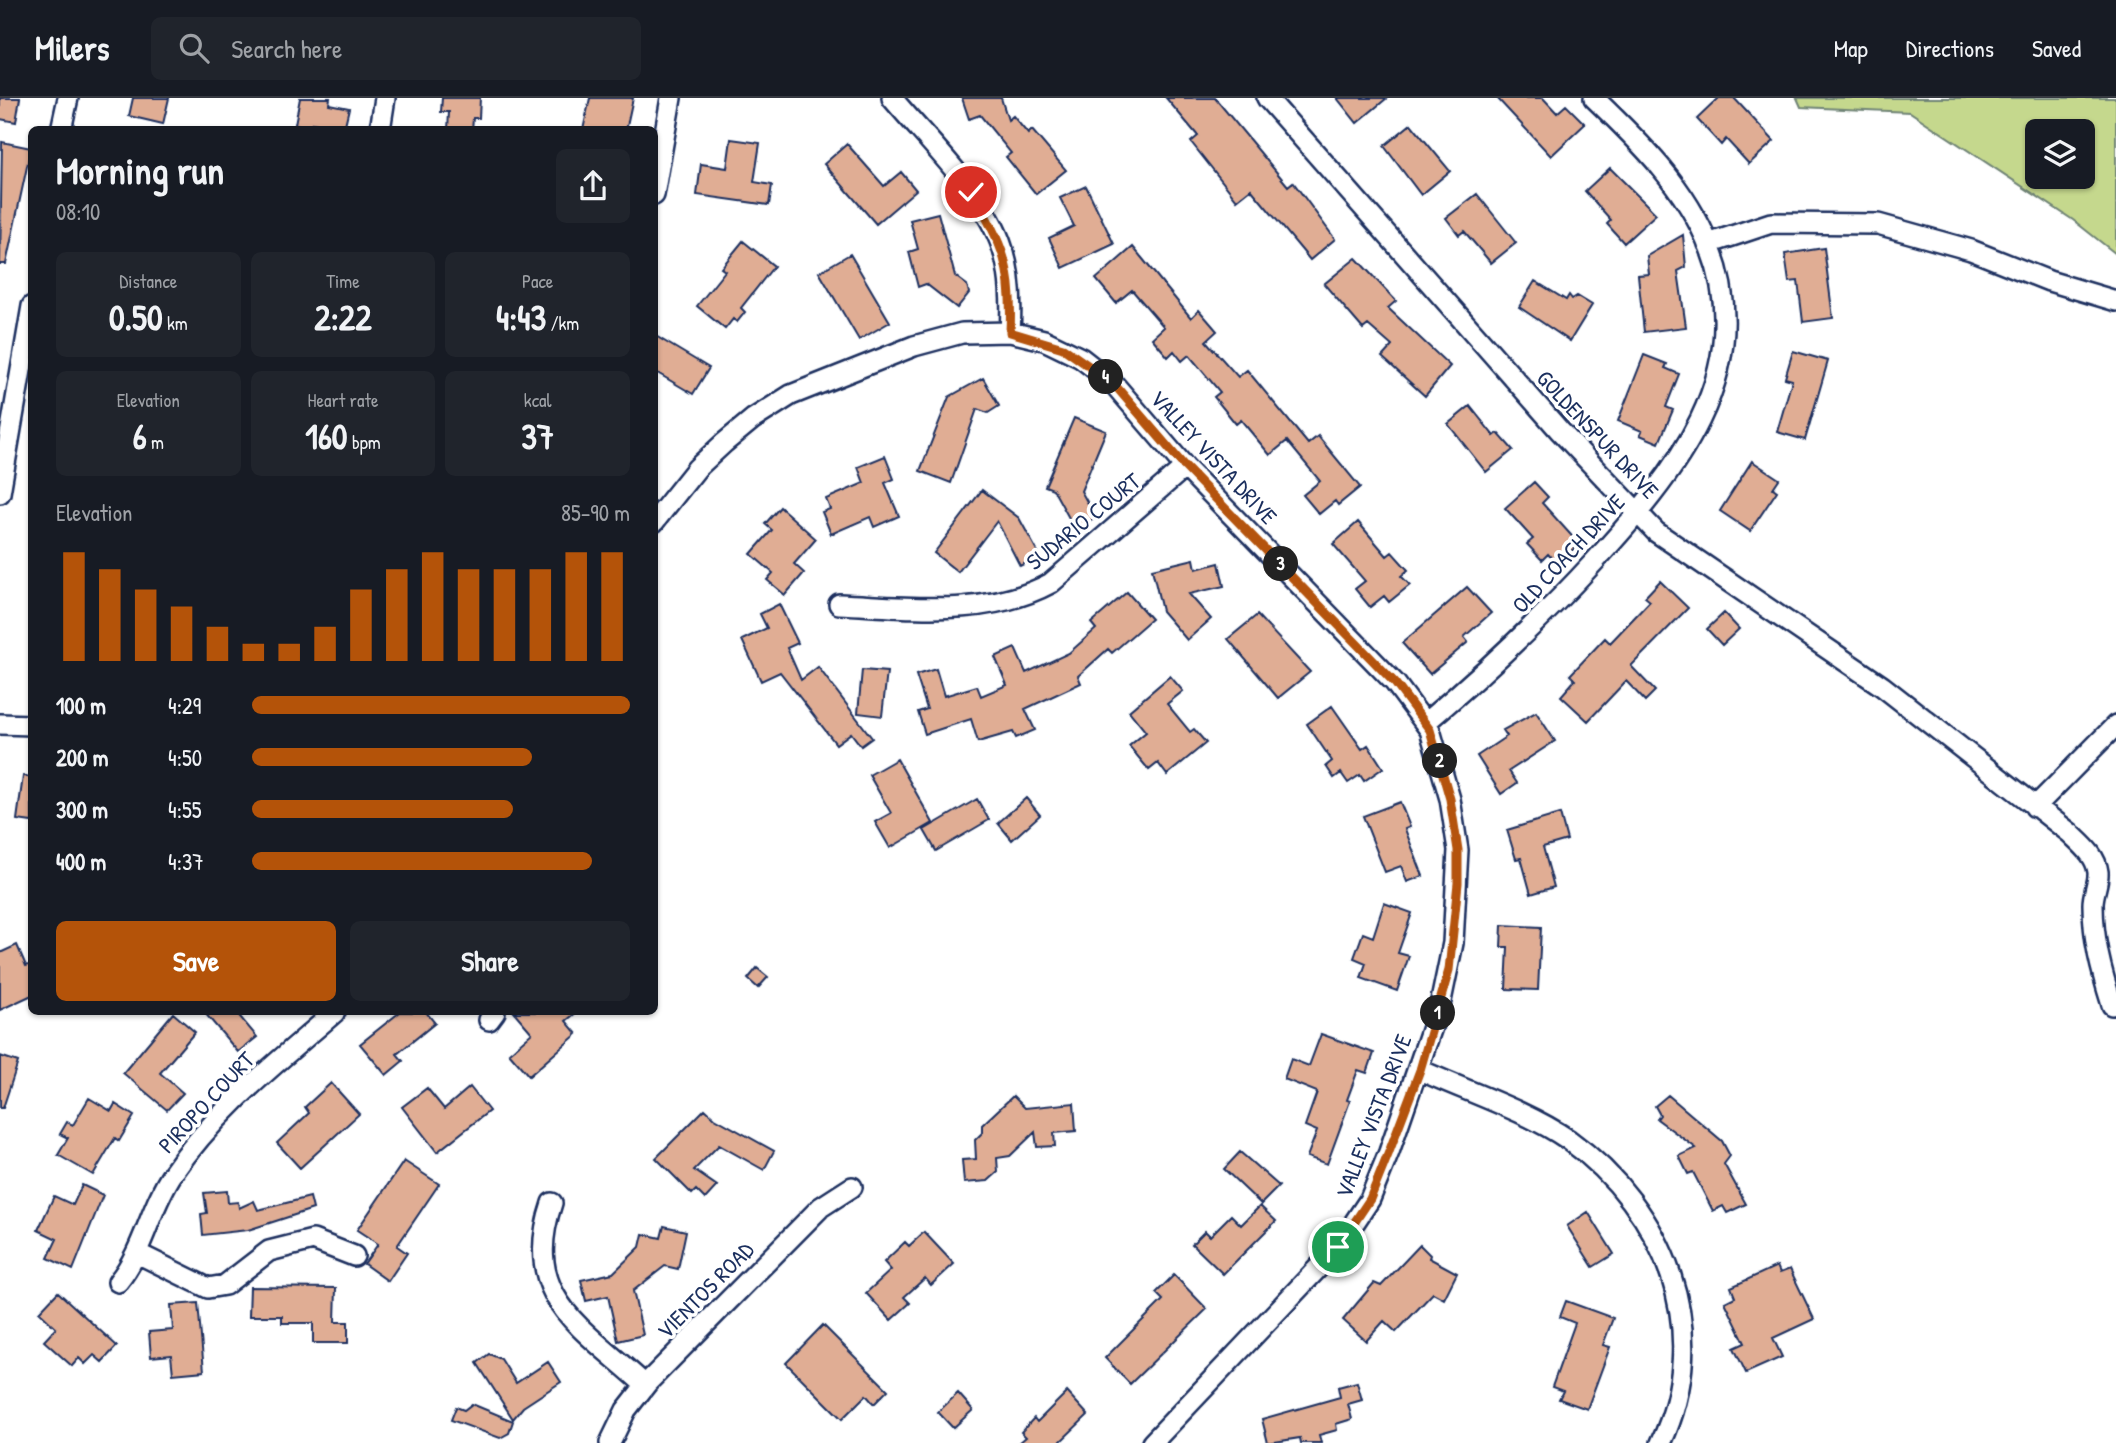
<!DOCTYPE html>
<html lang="en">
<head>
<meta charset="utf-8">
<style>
	:root { --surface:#171b24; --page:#20242c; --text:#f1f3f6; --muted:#9ea1a6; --line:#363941; --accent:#b45309 }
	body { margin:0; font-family:"Patrick Hand",sans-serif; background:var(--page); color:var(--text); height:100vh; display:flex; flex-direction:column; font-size:26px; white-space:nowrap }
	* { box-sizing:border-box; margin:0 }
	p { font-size:23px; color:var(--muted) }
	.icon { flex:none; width:38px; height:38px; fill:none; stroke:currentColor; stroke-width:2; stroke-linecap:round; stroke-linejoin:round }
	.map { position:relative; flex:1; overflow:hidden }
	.sheet { position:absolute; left:28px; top:28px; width:630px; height:889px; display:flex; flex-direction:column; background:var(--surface); border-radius:10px; box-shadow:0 2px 5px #0004 }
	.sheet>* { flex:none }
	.controls { position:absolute; left:2025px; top:21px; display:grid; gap:14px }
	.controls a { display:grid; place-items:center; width:70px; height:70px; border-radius:10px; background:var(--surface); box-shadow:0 2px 5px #0004; font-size:35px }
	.pin { position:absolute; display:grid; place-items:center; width:60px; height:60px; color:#fff; margin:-30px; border:4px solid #fff; border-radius:50%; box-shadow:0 2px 7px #0007 }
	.km { position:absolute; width:35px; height:35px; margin:-18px; border-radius:50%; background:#222; color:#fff; font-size:19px; line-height:35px; text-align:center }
	.round { display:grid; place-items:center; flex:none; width:74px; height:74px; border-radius:10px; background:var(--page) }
	.summary { display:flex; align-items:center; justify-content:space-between; height:119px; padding:0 28px }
	h1 { font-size:38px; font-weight:800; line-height:52px }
	.figures { display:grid; grid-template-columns:repeat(3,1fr); gap:10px; height:119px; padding:7px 28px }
	.figures div { display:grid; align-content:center; border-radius:10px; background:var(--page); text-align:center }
	.figures b { font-size:35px; font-weight:800 }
	.figures small { font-size:19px; font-weight:400 }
	.figures p { font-size:19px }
	.chart { height:196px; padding:14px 28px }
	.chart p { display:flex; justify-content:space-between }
	.chart svg { width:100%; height:126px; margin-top:7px; stroke:var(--accent); stroke-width:6 }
	.primary-button { display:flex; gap:14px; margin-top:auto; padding:14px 28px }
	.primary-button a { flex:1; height:80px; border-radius:10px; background:var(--accent); color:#fff; font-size:28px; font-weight:800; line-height:80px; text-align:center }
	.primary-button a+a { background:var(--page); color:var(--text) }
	ul { padding:0 28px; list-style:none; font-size:23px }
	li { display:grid; grid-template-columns:112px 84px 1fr; align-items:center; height:52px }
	li i { height:18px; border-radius:9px; background:var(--accent) }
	header { display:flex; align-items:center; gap:42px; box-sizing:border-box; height:98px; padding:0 35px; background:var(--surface); border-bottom:2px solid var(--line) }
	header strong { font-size:33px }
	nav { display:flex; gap:38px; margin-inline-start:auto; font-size:24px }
	.search { width:490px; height:63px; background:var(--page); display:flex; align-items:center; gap:18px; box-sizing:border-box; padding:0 24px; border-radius:10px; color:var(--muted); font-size:26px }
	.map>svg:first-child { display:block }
</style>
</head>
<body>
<header>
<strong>Milers</strong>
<div class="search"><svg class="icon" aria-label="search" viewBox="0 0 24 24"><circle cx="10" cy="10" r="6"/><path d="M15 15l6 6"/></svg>Search here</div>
<nav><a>Map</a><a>Directions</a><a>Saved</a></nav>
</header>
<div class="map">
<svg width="2116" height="1345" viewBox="0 0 2116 1345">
	<rect width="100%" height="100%" fill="#fff"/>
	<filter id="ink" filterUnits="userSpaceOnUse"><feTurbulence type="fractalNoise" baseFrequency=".0143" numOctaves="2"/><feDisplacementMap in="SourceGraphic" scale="14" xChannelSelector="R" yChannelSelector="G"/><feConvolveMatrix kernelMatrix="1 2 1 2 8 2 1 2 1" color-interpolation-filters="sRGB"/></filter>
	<g filter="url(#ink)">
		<path fill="#c5d88d" stroke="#708476" stroke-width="2" fill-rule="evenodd" d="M1797 0H2116V156L2073 122 1910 14 1801 9ZM2037 33H2082V79H2037Z"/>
		<path fill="#e0ad94" stroke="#1b2f5e" stroke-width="2" d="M0 0H20L16 24 0 21Z
			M133 0H169L163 26 129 18Z
			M300 0H330L329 6 349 10 344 31 312 25 311 30 295 26Z
			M442 0H480L479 20H473L472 32H448L449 14H441Z
			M590 0H633L626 32H583Z
			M962 0H1001L1008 22 1013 18 1028 36 1032 32 1066 72 1036 96 1006 59 1011 55 980 17 969 21Z
			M1166 0H1215L1288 88 1293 84 1335 141 1310 162 1251 91 1237 102 1191 44 1198 38Z
			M1337 0H1387L1357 25Z
			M1497 0H1543L1557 15 1566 7 1585 26 1551 58Z
			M1719 0H1734L1774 43 1749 66 1726 41 1721 47 1697 21Z
			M1411 26 1450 73 1421 97 1384 48Z
			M731 41 760 45 754 84 772 87 769 107 697 97 701 66 727 70Z
			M2 44 31 50 6 166H0Z
			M847 46 884 88 901 74 916 92 876 126 824 66Z
			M1610 70 1656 116 1624 145 1607 126 1611 122 1585 93Z
			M1086 88 1114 146 1063 170 1049 140 1074 128 1060 100Z
			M1477 96 1516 145 1491 165 1464 133 1459 137 1446 120Z
			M938 115 955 178 967 187 969 195 957 210 926 186 918 189 909 154 918 151 910 122Z
			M1683 137 1686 169 1678 173 1686 229 1644 234 1638 177 1649 176 1647 158Z
			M743 143 774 168 741 210 745 214 737 224 733 221 725 231 697 208 725 173 721 170Z
			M1133 149 1191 220 1199 212 1217 233 1206 243 1238 279 1247 272 1308 346 1318 338 1360 389 1338 407 1335 403 1319 416 1303 397 1320 383 1287 343 1270 357 1241 322 1236 326 1214 299 1220 294 1189 257 1182 263 1174 253 1168 259 1152 240 1164 229 1132 192 1116 205 1096 181Z
			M1824 150 1833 220 1803 224 1798 183 1789 184 1785 156Z
			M850 156 890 224 859 242 819 174Z
			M1356 160 1396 203 1388 210 1450 268 1425 298 1382 259 1392 248 1368 227 1363 231 1324 186Z
			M1535 183 1566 202 1569 197 1572 201 1577 198 1592 207 1570 243 1519 209Z
			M654 237 709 270 693 296 654 273Z
			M1793 253 1828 263 1805 342 1777 334 1792 282 1785 280Z
			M1644 257 1667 266 1665 270 1679 276 1666 309 1673 312 1659 345 1640 337 1642 333 1618 323Z
			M983 280 999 308 988 315 977 311 951 385 920 373 949 299Z
			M1470 308 1494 338 1498 335 1513 352 1486 374 1448 326Z
			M1074 320 1106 333 1081 393 1096 420 1075 431 1053 391 1045 388Z
			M885 358 894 381 885 385 899 418 874 429 870 419 831 436 822 414 830 411 826 401 864 385 858 369Z
			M1752 363 1779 381 1773 390 1777 393 1750 433 1720 413Z
			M1534 384 1548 399 1542 405 1579 446 1557 466 1548 456 1542 462 1527 446 1533 441 1505 410Z
			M982 392 1019 420 1040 458 1020 468 997 423 958 474 934 455Z
			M780 409 816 441 794 466 804 475 785 497 767 482 773 475 751 456 772 432 765 426Z
			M1358 424 1387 458 1392 454 1408 472 1401 478 1410 487 1389 504 1384 498 1370 509 1355 491 1365 483 1333 446Z
			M1194 461 1196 471 1219 465 1224 488 1189 496 1211 521 1187 542 1162 513 1152 471Z
			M1660 483 1688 510 1631 568 1655 593 1645 603 1626 583 1588 623 1561 598 1575 582 1570 577 1605 540 1610 545 1650 503 1645 499Z
			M1467 489 1491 515 1464 539 1468 544 1430 576 1402 545Z
			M1127 494 1151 521 1112 555 1108 551 1078 578 1081 585 1025 611 1035 632 1016 640 1013 634 978 644 971 621 925 636 918 614 927 611 916 577 936 571 944 598 977 588 981 598 1007 587 995 559 1015 550 1026 575 1069 555 1096 531 1091 525Z
			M779 506 798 545 787 550 801 582 818 569 872 640 861 648 851 635 836 646 780 574 761 583 742 542 767 530 760 516Z
			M1724 515 1739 531 1722 547 1707 531Z
			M1257 517 1310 574 1278 600 1228 541Z
			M862 572 887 574 882 618 858 615Z
			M1170 578 1183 593 1167 606 1190 634 1194 631 1206 645 1167 677 1158 665 1149 672 1129 648 1146 634 1129 613Z
			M1332 608 1362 651 1368 647 1383 670 1364 683 1360 677 1348 685 1341 675 1334 680 1326 668 1332 663 1307 626Z
			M1536 614 1555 643 1509 673 1517 685 1501 696 1477 658 1507 638 1503 632Z
			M897 661 933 725 890 750 875 724 891 715 869 677Z
			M23 678 32 679V724L17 722Z
			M1026 700 1040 717 1012 742 998 725Z
			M977 701 989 722 936 753 924 732Z
			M1400 704 1410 729 1405 731 1423 778 1407 784 1401 768 1385 774 1363 718Z
			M1560 716 1567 742 1543 749 1554 789 1531 796 1521 760 1516 761 1507 732Z
			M1384 805 1412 815 1398 855 1409 858 1397 893 1361 880 1366 865 1354 860 1363 835 1373 839Z
			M1502 827 1541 829 1538 892 1506 891 1508 849H1501Z
			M17 847 26 868 32 866V897L0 912V855Z
			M757 870 768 879 758 890 748 881Z
			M204 914H236L257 939 238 954Z
			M400 914H426L435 925 397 956 403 963 386 977 360 946Z
			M514 914H577L566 923 577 936 529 978 509 955 532 935Z
			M173 915 195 934 160 975 183 995 167 1012 123 975Z
			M1321 936 1374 955 1367 975 1358 972 1347 1002 1350 1003 1327 1066 1307 1059 1317 1033 1305 1028 1317 994 1284 981 1291 961 1309 968Z
			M0 958 18 964 3 1010H0Z
			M331 985 359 1016 300 1070 277 1045 309 1015 305 1009Z
			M470 989 489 1013 437 1054 402 1009 427 990 444 1011Z
			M1668 997 1722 1043 1730 1058 1724 1066 1746 1106 1727 1115 1723 1108 1713 1113 1693 1074 1688 1076 1679 1058 1696 1050 1657 1021 1660 1017 1655 1008Z
			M1013 998 1025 1010 1074 1005 1076 1033 1054 1035 1055 1048 1037 1049 1035 1034 1010 1058 997 1060 998 1074 988 1083 964 1085 962 1062 976 1061 975 1042 982 1035V1027Z
			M89 1000 111 1013 115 1006 134 1018 119 1043 115 1040 93 1077 58 1057 68 1040 60 1036 67 1024 73 1027Z
			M705 1011 715 1020 774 1053 764 1072 719 1047 694 1072 717 1088 705 1101 696 1092 692 1096 656 1060Z
			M1240 1054 1279 1088 1261 1106 1224 1071Z
			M404 1063 439 1086 397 1148 407 1155 388 1183 364 1166 378 1146 357 1132Z
			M82 1087 103 1097 73 1172 48 1160 57 1141 38 1132 54 1098 73 1107Z
			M227 1093 228 1105 238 1104 239 1110 254 1103 258 1112 310 1099 313 1111 248 1132 203 1137 201 1116 207 1115 204 1095Z
			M1260 1108 1276 1123 1223 1176 1192 1146 1205 1133 1210 1138 1231 1117 1241 1127Z
			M1588 1114 1614 1156 1593 1169 1567 1128Z
			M664 1128 686 1133 678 1171 665 1168 633 1193 643 1237 618 1243 608 1198 586 1203 581 1182 613 1175 640 1149 643 1136 661 1140Z
			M924 1134 954 1166 931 1187 925 1180 904 1199 910 1205 891 1222 866 1195 891 1172 884 1164 905 1144 909 1148Z
			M1420 1147 1430 1157 1429 1160 1457 1175 1444 1201 1433 1195 1396 1234 1384 1223 1366 1243 1343 1222 1374 1185 1381 1188Z
			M1777 1168 1780 1175 1790 1171 1814 1221 1773 1240 1782 1259 1746 1275 1734 1250 1745 1245 1725 1204 1735 1199 1731 1189Z
			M1174 1177 1207 1211 1130 1286 1105 1260 1163 1202 1156 1195Z
			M250 1189 336 1190 335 1224H348V1245H313V1225H282V1218H249Z
			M58 1194 117 1248 102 1264 94 1257 85 1266 79 1260 72 1268 44 1243 56 1230 39 1214Z
			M1566 1203 1613 1220 1603 1247 1610 1249 1587 1311 1559 1301 1563 1293 1552 1289 1575 1225 1560 1219Z
			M198 1205 204 1273 173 1276 171 1257 151 1259 149 1234 173 1232 171 1207Z
			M823 1227 888 1292 874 1306 866 1297 842 1321 786 1265Z
			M489 1256 501 1261 516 1285 548 1264 561 1284 523 1309 513 1321 477 1265Z
			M1357 1284 1362 1302 1348 1306 1352 1321 1336 1326 1337 1332 1319 1337 1321 1345H1301L1300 1340 1268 1345 1262 1321 1340 1299 1338 1289Z
			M1067 1294 1088 1317 1059 1345H1019L1026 1339 1021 1334 1034 1320 1037 1324Z
			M958 1295 973 1312 953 1330 938 1314Z
			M472 1306 513 1323 509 1335 500 1340 451 1322 456 1309 464 1312Z"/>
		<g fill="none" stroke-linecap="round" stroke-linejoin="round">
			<defs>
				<path id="minor" d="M892 0C927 42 980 92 1000 143 1011 171 1012 204 1010 234
					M1267 0 1560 333 1656 434 1882 588 2070 735C2081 746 2096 757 2098 774 2099 784 2093 795 2093 806 2093 842 2101 872 2112 907
					M61 32 68 0
					M380 32 385 0
					M654 97 671 0
					M1708 146 1771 125 1878 126 1971 152 2049 183 2116 203
					M0 395 32 208
					M654 424 697 370 724 345 753 321 791 297 914 248 962 235 1010 234 1044 242 1081 260 1113 285 1185 369 1395 585 1430 632 1450 701 1458 752 1453 845 1441 903 1389 1054 1370 1101 1338 1149 1152 1345
					M839 506C910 509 986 520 1051 485L1185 369
					M1425 625C1485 574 1541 522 1594 464 1673 378 1759 275 1710 150 1686 89 1640 44 1594 0
					M0 626 32 627
					M2035 709 2116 627
					M489 922 495 914
					M1420 972C1468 994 1525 1012 1569 1042 1665 1111 1714 1233 1661 1345
					M552 1105C520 1200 582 1229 645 1287
					M137 1155 208 1190 225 1187 269 1153 313 1142 354 1158
					M118 1184C144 1152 150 1109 173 1075 216 1012 278 964 335 914
					M610 1345 626 1312 648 1284 821 1109 852 1089"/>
			</defs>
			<use href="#minor" stroke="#1b2f5e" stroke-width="24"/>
			<use href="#minor" stroke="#fff" stroke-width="19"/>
		</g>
	</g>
	<g fill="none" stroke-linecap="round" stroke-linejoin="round" filter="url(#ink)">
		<defs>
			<path id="route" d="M971 94C1004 145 1013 173 1010 234L1063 250 1113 285 1185 369 1395 585 1430 632 1450 701 1458 752V785L1449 872 1420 972 1389 1054 1370 1101 1338 1149"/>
		</defs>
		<use href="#route" stroke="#fff" stroke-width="14"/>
		<use href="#route" stroke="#b45309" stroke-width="9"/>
	</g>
	<g text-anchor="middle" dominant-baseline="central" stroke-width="7" stroke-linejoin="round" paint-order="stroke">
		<g font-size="23" fill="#1b2f5e" stroke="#fff">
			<text transform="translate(1598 336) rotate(47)">GOLDENSPUR DRIVE</text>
			<text transform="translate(1214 359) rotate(47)">VALLEY VISTA DRIVE</text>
			<text transform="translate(1083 423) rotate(-39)">SUDARIO COURT</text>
			<text transform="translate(1568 455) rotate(-47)">OLD COACH DRIVE</text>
			<text transform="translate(206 1004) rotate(-47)">PIROPO COURT</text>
			<text transform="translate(1373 1018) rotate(-69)">VALLEY VISTA DRIVE</text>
			<text transform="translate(705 1192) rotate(-45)">VIENTOS ROAD</text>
		</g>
	</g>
</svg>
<div class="controls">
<a><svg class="icon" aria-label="layers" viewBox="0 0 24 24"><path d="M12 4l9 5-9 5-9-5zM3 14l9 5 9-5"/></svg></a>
</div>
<div class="pin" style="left:1338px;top:1149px;background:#1e9e55"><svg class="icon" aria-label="arrive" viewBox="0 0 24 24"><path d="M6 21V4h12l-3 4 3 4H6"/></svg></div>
<div class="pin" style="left:971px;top:94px;background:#d93025"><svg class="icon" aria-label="check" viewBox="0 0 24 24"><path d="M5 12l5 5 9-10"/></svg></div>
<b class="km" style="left:1438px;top:915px">1</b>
<b class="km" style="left:1440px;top:663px">2</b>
<b class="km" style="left:1281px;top:466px">3</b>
<b class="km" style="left:1106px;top:279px">4</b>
<section class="sheet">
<div class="summary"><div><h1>Morning run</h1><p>08:10</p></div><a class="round"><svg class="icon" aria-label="share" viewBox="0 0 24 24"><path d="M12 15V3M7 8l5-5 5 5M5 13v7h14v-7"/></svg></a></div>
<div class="figures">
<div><p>Distance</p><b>0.50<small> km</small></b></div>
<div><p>Time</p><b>2:22</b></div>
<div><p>Pace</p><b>4:43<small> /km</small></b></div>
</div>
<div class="figures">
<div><p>Elevation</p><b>6<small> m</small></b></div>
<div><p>Heart rate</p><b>160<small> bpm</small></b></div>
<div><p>kcal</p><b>37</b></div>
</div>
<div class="chart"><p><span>Elevation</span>85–90 m</p>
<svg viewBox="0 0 160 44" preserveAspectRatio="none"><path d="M5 44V6M15 44V12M25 44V19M35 44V25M45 44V32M55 44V38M65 44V38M75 44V32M85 44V19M95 44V12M105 44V6M115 44V12M125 44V12M135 44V12M145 44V6M155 44V6"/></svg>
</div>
<ul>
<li><b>100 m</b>4:29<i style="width:100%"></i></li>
<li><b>200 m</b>4:50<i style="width:74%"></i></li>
<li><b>300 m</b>4:55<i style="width:69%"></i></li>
<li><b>400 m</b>4:37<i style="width:90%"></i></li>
</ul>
<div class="primary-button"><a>Save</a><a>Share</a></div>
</section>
</div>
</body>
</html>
